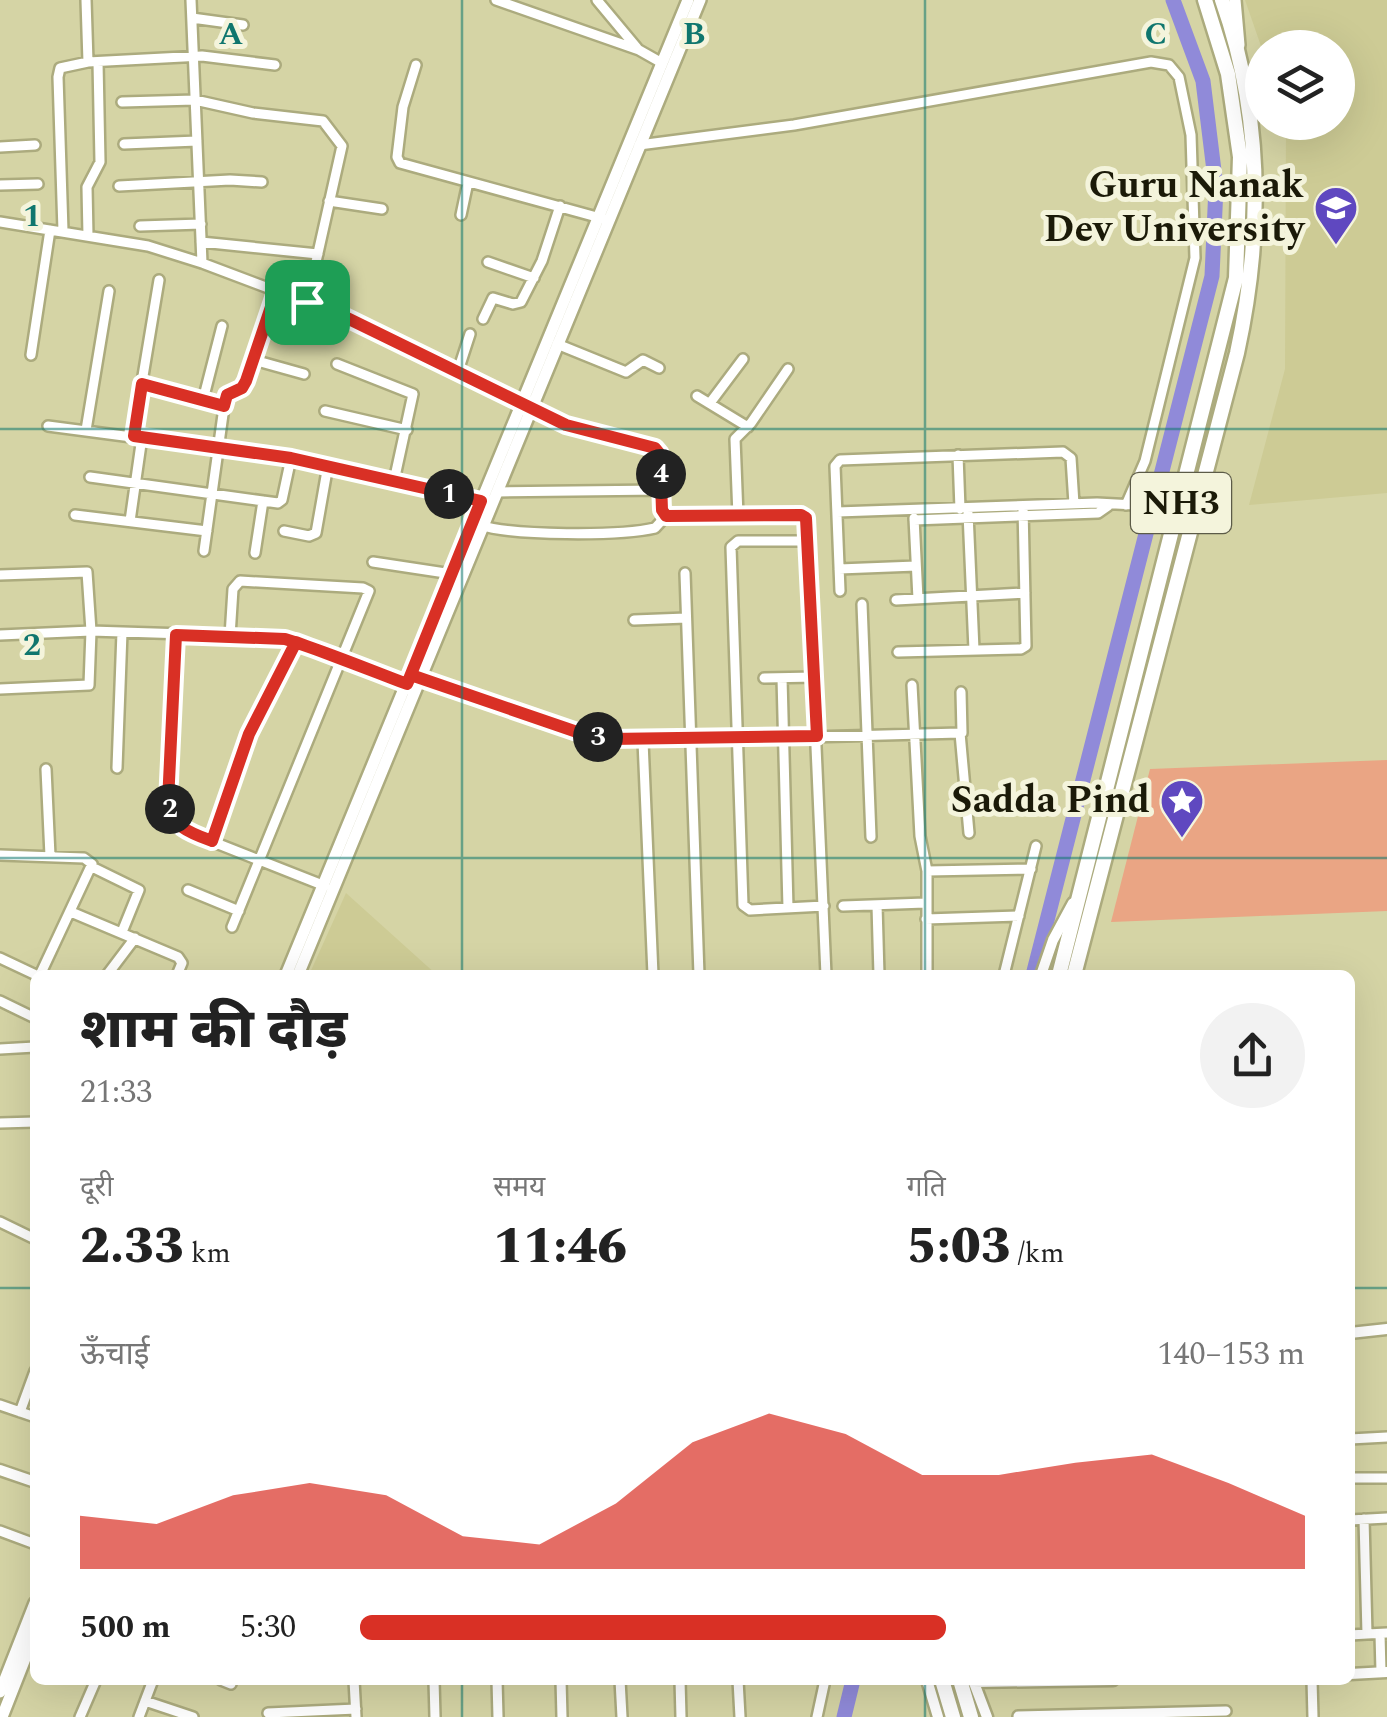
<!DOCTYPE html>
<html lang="hi">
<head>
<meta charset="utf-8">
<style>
	:root { --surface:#fff; --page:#f2f2f2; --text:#222; --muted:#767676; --accent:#d93025 }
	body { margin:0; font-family:Spectral,"Noto Sans Devanagari",serif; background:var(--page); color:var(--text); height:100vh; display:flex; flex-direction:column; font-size:38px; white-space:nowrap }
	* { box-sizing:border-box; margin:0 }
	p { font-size:32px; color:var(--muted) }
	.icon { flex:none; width:55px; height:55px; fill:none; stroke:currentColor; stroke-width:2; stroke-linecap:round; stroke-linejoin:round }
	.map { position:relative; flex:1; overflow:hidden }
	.side { position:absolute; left:30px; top:970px; width:1325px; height:715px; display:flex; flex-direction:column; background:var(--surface); border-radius:15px; box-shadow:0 10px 40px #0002 }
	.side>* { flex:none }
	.controls { position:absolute; left:1245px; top:30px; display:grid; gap:20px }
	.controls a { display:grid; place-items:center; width:110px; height:110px; border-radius:50%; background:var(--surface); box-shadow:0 10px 40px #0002; font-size:50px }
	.pin { position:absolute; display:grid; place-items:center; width:85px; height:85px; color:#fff; margin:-42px; border-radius:20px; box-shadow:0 5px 15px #0006 }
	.km { position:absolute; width:50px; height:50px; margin:-25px; border-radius:50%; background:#222; color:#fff; font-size:28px; line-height:50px; text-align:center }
	.round { display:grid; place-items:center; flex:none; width:105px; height:105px; border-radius:52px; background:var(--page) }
	.overview { display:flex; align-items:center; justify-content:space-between; height:170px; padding:0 50px }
	h1 { font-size:55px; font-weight:800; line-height:75px }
	.stats { display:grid; grid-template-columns:repeat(3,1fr); gap:15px; height:170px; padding:10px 50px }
	.stats div { display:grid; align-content:center }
	.stats b { font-size:50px; font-weight:800 }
	.stats small { font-size:28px; font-weight:400 }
	.stats p { font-size:28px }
	.chart { height:280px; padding:20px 50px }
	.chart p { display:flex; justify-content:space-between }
	.chart svg { width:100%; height:180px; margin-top:10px; fill:var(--accent); opacity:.7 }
	ul { padding:0 50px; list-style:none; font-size:32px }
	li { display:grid; grid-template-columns:160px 120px 1fr; align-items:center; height:75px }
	li i { height:25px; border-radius:12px; background:var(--accent) }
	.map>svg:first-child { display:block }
</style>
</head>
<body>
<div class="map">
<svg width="1387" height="1717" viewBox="0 0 1387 1717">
	<rect width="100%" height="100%" fill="#d5d4a5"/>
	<path fill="#cdcb95" d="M1245 0H1387V493L1249 505 1285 369 1286 123 1338 122V48L1262 49Z
		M346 893 437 975H309Z"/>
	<path fill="#eaa584" d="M1387 760V911L1111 922 1150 769Z"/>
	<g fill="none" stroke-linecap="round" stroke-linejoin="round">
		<path stroke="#908ad9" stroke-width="15" d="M1033 975 1212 276 1216 187 1203 81 1173 0
			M844 1717 853 1680"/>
		<defs>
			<path id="minor" d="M86 0 88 62
				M191 0 202 263
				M496 0 639 50 662 63
				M597 0 637 48
				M192 18 243 25
				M416 65 403 107 397 157 400 163 604 219
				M122 102 195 100 253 113 323 121 342 146 307 302
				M124 144 197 141
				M639 145 794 125 1151 62 1169 65 1179 77 1191 135 1195 258 1145 461 1126 505
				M0 147 35 145
				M0 185 38 184
				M119 186 230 180 262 182
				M329 201 382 209
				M461 215 468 182
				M0 222 148 246 202 263 345 317 566 425 655 447 660 454 662 510 666 516 801 515 806 518 826 975
				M140 226 201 224
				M63 231 58 77 60 68 88 62 202 56 275 65
				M88 236 87 187 100 162 98 62
				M201 242 318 254
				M488 262 534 278
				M483 319 493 298 513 304 521 302 542 261 560 206
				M557 344 626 372 643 360 659 368
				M31 355 50 230
				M254 360 304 374
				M337 364 413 394 394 481
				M458 371 470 334
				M142 384 224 406
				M697 396 748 427
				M203 400 222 326
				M710 403 743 359
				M325 411 407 430
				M48 426 291 458 481 501
				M86 430 109 291
				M133 436 159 280
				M958 455 960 509
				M90 477 278 503 282 500 291 458
				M497 492 661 490
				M837 512 1097 503 1135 505 1178 513
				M968 513 974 650
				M75 515 207 531
				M738 516 735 439 751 423 788 369
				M914 518 918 599
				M914 520 1098 513 1108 506
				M130 521 142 437
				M480 525C512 536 621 536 655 528L666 516
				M284 531 309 536 316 533 328 465
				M808 541H738L731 547 743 905 750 910 824 906
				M204 551 225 400 246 381 277 292
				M255 553 263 501
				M373 562 452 574
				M839 569 916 566
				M685 573 699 975
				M0 575 87 572 91 631 89 685 0 689
				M840 591 835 466 840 460 1063 452 1071 458 1074 504
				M896 600 1025 593
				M862 604 871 837
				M634 620 686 618
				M0 635 91 631 276 637 407 685
				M176 635 171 815 188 832 325 886
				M230 636 233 589 240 581 363 588 369 591 232 927
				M898 652 1021 649 1026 646 1023 507
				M419 678 577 732 610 739 690 740 960 733 969 833
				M764 678 815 677
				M782 678 788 908
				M912 685 920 836 927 871
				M961 692 962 733
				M643 741 653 975
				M117 768 122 632
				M46 769 50 856
				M212 841 249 734 296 642
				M0 855 84 858 92 864 40 975
				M92 867 139 890 122 932
				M188 890 239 911
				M877 905 879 975
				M843 906 925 903
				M71 912 178 957 182 963 177 975
				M926 919 1019 916
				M0 958 36 975
				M107 975 135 938
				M927 975V871L1031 869
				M1004 975 1036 846
				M0 1001 35 1018
				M0 1049 35 1047
				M0 1123 35 1122
				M0 1222 35 1239
				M0 1405 35 1417
				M20 1412 35 1371
				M1350 1439 1387 1437
				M1350 1478H1387
				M1364 1519 1367 1634 1387 1633
				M1350 1520 1387 1518
				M0 1531 35 1544
				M1380 1634 1381 1672
				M1350 1635 1367 1634
				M221 1680 231 1684
				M354 1680 356 1717
				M434 1680 435 1717
				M497 1680 498 1717
				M561 1680 562 1717
				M620 1680 622 1717
				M680 1680 681 1717
				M738 1680 740 1717
				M1312 1680 1313 1717
				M145 1701 193 1717
				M268 1713 356 1709
				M1018 1716 1226 1711
				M80 1717 96 1680
				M139 1717 153 1680
				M817 1717 825 1680"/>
			<path id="tertiary" d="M1041 975 1053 940 1073 903
				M1350 1333 1387 1329
				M0 1470 35 1482
				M1350 1674 1387 1672
				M927 1680 938 1717
				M973 1680 987 1717
				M973 1682 1113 1680"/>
			<path id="secondary" d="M1235 0 1239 45
				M286 975 688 0
				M298 975 700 0
				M0 1692 35 1603
				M2 1717 35 1633"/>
			<path id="trunk" d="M1059 975 1236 278 1240 157 1228 74 1205 0
				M1074 975 1237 353C1263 234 1263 116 1222 0
				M942 1680 953 1717
				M960 1680 971 1717"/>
		</defs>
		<use href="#minor" stroke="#acab7e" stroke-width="14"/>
		<use href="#tertiary" stroke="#acab7e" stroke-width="15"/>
		<use href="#secondary" stroke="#acab7e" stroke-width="16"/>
		<use href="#trunk" stroke="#acab7e" stroke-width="19"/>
		<use href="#minor" stroke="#fff" stroke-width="9"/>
		<use href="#tertiary" stroke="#fff" stroke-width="10"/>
		<use href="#secondary" stroke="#fff" stroke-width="11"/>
		<use href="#trunk" stroke="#fff" stroke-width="14"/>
	</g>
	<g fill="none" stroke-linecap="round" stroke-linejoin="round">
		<defs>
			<path id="route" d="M307 302 276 292 246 381 242 388 227 395 224 406 142 384 134 436 291 458 481 501 407 684 296 642 249 734 212 841C190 833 172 827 168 802L176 635 285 639C327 652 367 669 407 684L411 675 577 732 610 739 817 736 806 518 801 515 666 516 662 510 660 454 655 448 566 425 345 317 307 302"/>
		</defs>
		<use href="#route" stroke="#fff" stroke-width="20"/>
		<use href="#route" stroke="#d93025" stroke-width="12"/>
	</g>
	<path fill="none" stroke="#0f766e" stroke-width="2.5" stroke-opacity="0.55" d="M462 0V975M925 0V975M0 429H1387M0 858H1387M0 1288H35M1350 1288H1387M462 1680V1717M925 1680V1717"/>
	<defs>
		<symbol id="university-pin" viewBox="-11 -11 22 30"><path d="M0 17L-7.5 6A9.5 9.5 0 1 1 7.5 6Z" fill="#5f48c0" stroke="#f4f4dc"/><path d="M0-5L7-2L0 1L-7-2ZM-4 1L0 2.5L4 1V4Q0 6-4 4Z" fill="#fff"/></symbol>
		<symbol id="sight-pin" viewBox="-11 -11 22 30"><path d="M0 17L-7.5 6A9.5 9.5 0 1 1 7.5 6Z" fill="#5f48c0" stroke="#f4f4dc"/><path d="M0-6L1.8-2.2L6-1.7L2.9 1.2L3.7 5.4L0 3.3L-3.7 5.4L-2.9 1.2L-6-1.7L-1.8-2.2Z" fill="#fff"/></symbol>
	</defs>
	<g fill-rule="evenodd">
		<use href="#university-pin" x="1311" y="183" width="50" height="68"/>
		<use href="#sight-pin" x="1157" y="776" width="50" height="68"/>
	</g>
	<g text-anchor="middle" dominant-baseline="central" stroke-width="10" stroke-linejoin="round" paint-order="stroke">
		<rect fill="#f4f4dc" stroke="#5c5b48" stroke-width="2.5" x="1131" y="473" width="100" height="60" rx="8"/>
		<g font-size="35" font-weight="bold" fill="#1b1a08">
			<text x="1181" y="503">NH3</text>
		</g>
		<g font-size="38" font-weight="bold" fill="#1b1a08" stroke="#f4f4dc" text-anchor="end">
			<text x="1304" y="186">Guru Nanak<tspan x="1304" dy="44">Dev University</tspan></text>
			<text x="1150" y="801">Sadda Pind</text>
		</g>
	</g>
	<g font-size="32" text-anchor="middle" font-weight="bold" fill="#0f766e" stroke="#f4f4dc" stroke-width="10" stroke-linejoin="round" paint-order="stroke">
		<text x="231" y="44">A</text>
		<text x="694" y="44">B</text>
		<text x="1156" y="44">C</text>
		<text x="32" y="226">1</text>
		<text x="32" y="655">2</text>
	</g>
</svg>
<div class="controls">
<a><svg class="icon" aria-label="layers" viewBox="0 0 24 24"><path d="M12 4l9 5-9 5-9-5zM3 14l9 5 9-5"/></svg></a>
</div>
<div class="pin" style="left:307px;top:302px;background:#1e9e55"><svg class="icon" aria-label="arrive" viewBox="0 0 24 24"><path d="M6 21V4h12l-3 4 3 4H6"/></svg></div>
<b class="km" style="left:449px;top:494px">1</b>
<b class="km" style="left:170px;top:809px">2</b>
<b class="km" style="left:598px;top:737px">3</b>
<b class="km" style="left:661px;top:474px">4</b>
<section class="side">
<div class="overview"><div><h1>शाम की दौड़</h1><p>21:33</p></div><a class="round"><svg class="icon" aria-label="share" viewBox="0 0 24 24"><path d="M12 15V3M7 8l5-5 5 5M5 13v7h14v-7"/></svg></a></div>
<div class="stats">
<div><p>दूरी</p><b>2.33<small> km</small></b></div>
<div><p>समय</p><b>11:46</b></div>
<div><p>गति</p><b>5:03<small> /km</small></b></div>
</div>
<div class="chart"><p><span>ऊँचाई</span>140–153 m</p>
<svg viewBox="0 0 160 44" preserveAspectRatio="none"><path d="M0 44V31L10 33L20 26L30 23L40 26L50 36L60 38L70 28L80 13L90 6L100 11L110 21L120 21L130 18L140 16L150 23L160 31V44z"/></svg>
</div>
<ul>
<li><b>500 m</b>5:30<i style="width:62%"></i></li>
</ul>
</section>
</div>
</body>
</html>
